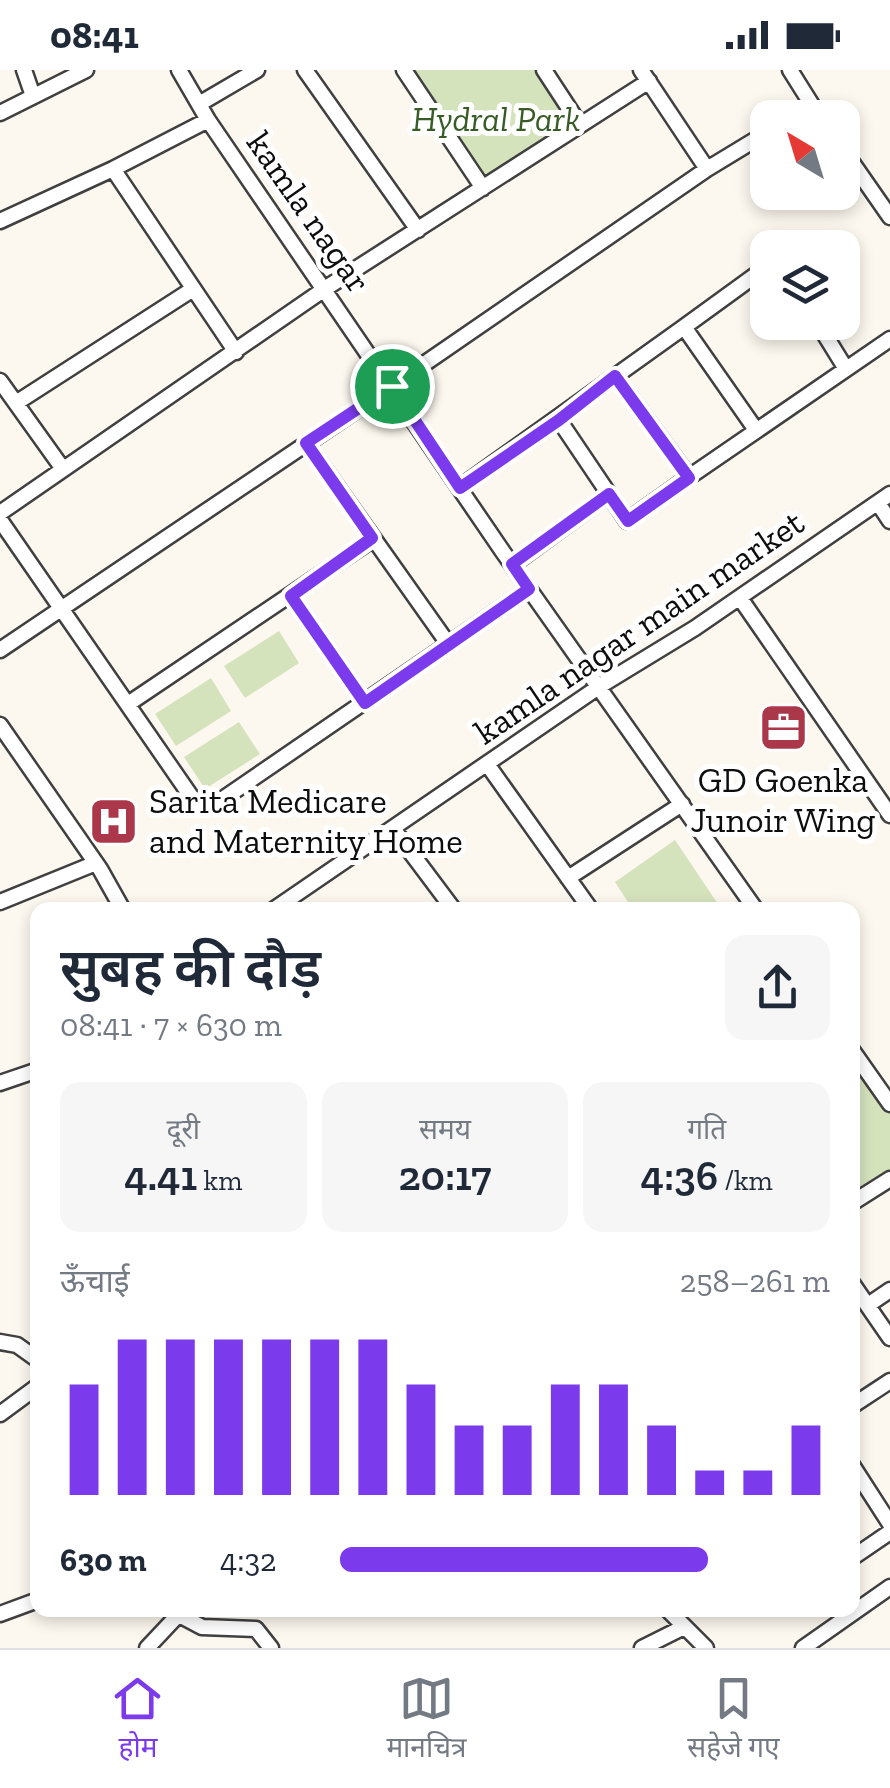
<!DOCTYPE html>
<html lang="hi">
<head>
<meta charset="utf-8">
<style>
	:root { --surface:#fff; --page:#f6f6f7; --text:#1f2937; --muted:#747a83; --line:#e0e1e3; --accent:#7c3aed }
	body { margin:0; font-family:"Zilla Slab","Noto Sans Devanagari",serif; background:var(--page); color:var(--text); height:100vh; display:flex; flex-direction:column; font-size:38px; white-space:nowrap }
	* { box-sizing:border-box; margin:0 }
	p { font-size:32px; color:var(--muted) }
	.icon { flex:none; width:55px; height:55px; fill:none; stroke:currentColor; stroke-width:2; stroke-linecap:round; stroke-linejoin:round }
	.map { position:relative; flex:1; overflow:hidden }
	.details { position:absolute; left:30px; top:832px; width:830px; height:715px; display:flex; flex-direction:column; background:var(--surface); border-radius:20px; box-shadow:0 5px 15px #0003 }
	.details>* { flex:none }
	.needle { width:65px; rotate:322deg }
	.buttons { position:absolute; left:750px; top:30px; display:grid; gap:20px }
	.buttons a { display:grid; place-items:center; width:110px; height:110px; border-radius:20px; background:var(--surface); box-shadow:0 5px 15px #0003; font-size:50px }
	.pin { position:absolute; display:grid; place-items:center; width:85px; height:85px; color:#fff; margin:-42px; border:5px solid #fff; border-radius:50%; box-shadow:0 2px 10px #0007 }
	.round { display:grid; place-items:center; flex:none; width:105px; height:105px; border-radius:20px; background:var(--page) }
	.headline { display:flex; align-items:center; justify-content:space-between; height:170px; padding:0 30px }
	h1 { font-size:55px; font-weight:600; line-height:75px }
	.stats { display:grid; grid-template-columns:repeat(3,1fr); gap:15px; height:170px; padding:10px 30px }
	.stats div { display:grid; align-content:center; border-radius:20px; background:var(--page); text-align:center }
	.stats b { font-size:42px; font-weight:600 }
	.stats small { font-size:28px; font-weight:400 }
	.stats p { font-size:28px }
	.chart { height:280px; padding:20px 30px }
	.chart p { display:flex; justify-content:space-between }
	.chart svg { width:100%; height:180px; margin-top:10px; stroke:var(--accent); stroke-width:6 }
	ul { padding:0 30px; list-style:none; font-size:32px }
	li { display:grid; grid-template-columns:160px 120px 1fr; align-items:center; height:75px }
	li i { height:25px; border-radius:12px; background:var(--accent) }
	.status { display:flex; justify-content:space-between; align-items:center; height:70px; padding:0 50px; background:var(--surface); direction:ltr }
	.status svg { height:28px; fill:currentColor }
	.dock { display:flex; justify-content:space-around; align-items:center; height:140px; border-top:2px solid var(--line); background:var(--surface); font-size:28px; color:var(--muted) }
	.dock a { display:grid; justify-items:center; gap:5px }
	.dock .active { color:var(--accent) }
	.map>svg:first-child { display:block }
</style>
</head>
<body>
<div class="status"><b>08:41</b><svg viewBox="0 0 49 12"><path d="M0 12V9h3v3zM5 12V6h3v6zM10 12V3h3v9zM15 12V0h3v12zM26 1h20v11H26zM47 4h2v5h-2z"/></svg></div>
<div class="map">
<svg width="890" height="1578" viewBox="0 0 890 1578">
	<rect width="100%" height="100%" fill="#fdf8ef"/>
	<path fill="#d5e3bd" d="M404 0H544L580 55 483 118Z
		M279 561 299 593 245 628 224 596Z
		M211 608 231 641 176 676 155 644Z
		M239 652 260 684 205 719 184 687Z
		M675 770 722 840H633L615 812Z
		M852 980 890 1034V1103L852 1131Z"/>
	<g fill="none" stroke-linecap="round" stroke-linejoin="round">
		<defs>
			<path id="minor" d="M24 0 33 26
				M179 0 208 50 503 482 756 840
				M305 0 418 160
				M404 0 483 118
				M544 0 580 55
				M641 0 707 99 768 62
				M790 0 812 35
				M199 34 257 0
				M0 43 86 0
				M791 48 812 35 821 48
				M842 78 890 147
				M113 99 236 282
				M0 151 113 99 208 50
				M817 252 846 299
				M615 306 689 407 890 269
				M0 311 63 399
				M16 333 193 219
				M559 350 627 451 689 407
				M756 360 684 257 768 196
				M306 373 449 575
				M459 418 684 257
				M878 433 890 451
				M0 443 326 218 649 11
				M0 450 197 735 204 738 214 735 529 519
				M512 495 609 424
				M291 526 365 633
				M740 528 890 745
				M0 580 392 316 707 99
				M128 634 373 469
				M0 655 100 799 123 840
				M487 694 591 840
				M394 760 454 840
				M568 808 682 734
				M0 832 96 793
				M273 840 600 616 695 558 890 424
				M852 980 890 1034
				M0 1013 38 1000
				M852 1133 890 1109
				M852 1213 890 1268
				M868 1235 890 1220
				M0 1272 17 1275 38 1290
				M852 1336 890 1311
				M0 1344 38 1316
				M852 1395 890 1454
				M852 1488 890 1462
				M170 1540 202 1557 256 1559 271 1578
				M668 1540 706 1578
				M0 1544 38 1530
				M147 1578 179 1544
				M642 1578 684 1557
				M803 1578 890 1517"/>
		</defs>
		<use href="#minor" stroke="#404040" stroke-width="19"/>
		<use href="#minor" stroke="#fff" stroke-width="14"/>
	</g>
	<g fill="none" stroke-linecap="round" stroke-linejoin="round">
		<defs>
			<path id="route" d="M615 306 689 408 628 451 609 424 512 494 529 519 365 633 291 526 372 468 306 373 392 316 460 418 559 350Z"/>
		</defs>
		<use href="#route" stroke="#fff" stroke-width="20"/>
		<use href="#route" stroke="#7c3aed" stroke-width="12"/>
	</g>
	<defs>
		<symbol id="office-square" viewBox="-11 -11 22 22"><rect x="-9" y="-9" width="18" height="18" rx="4" fill="#ab374a" stroke="#fff"/><path d="M-6-3h4V-5.5h4V-3h4V5H-6ZM-1-4.5V-3h2v-1.5ZM-6 0V1H6V0Z" fill="#fff"/></symbol>
		<symbol id="hospital-square" viewBox="-11 -11 22 22"><rect x="-9" y="-9" width="18" height="18" rx="4" fill="#ab374a" stroke="#fff"/><path d="M-5-5h3v3.5h4V-5h3V5h-3V1.5h-4V5h-3Z" fill="#fff"/></symbol>
	</defs>
	<g fill-rule="evenodd">
		<use href="#office-square" x="756" y="630" width="55" height="55"/>
		<use href="#hospital-square" x="86" y="724" width="55" height="55"/>
	</g>
	<g text-anchor="middle" dominant-baseline="central" stroke-width="10" stroke-linejoin="round" paint-order="stroke">
		<g font-size="35" font-style="italic" fill="#375c26" stroke="#fff">
			<text x="496" y="49">Hydral Park</text>
		</g>
		<g font-size="35" fill="#0d0d0d" stroke="#fff">
			<text transform="translate(309 142) rotate(55)">kamla nagar</text>
			<text transform="translate(639 557) rotate(-34)">kamla nagar main market</text>
		</g>
		<g font-size="35" fill="#0d0d0d" stroke="#fff">
			<text x="783" y="710">GD Goenka<tspan x="783" dy="40">Junoir Wing</tspan></text>
			<text x="149" y="731" text-anchor="start">Sarita Medicare<tspan x="149" dy="40">and Maternity Home</tspan></text>
		</g>
	</g>
</svg>
<div class="buttons">
<a><svg class="needle" viewBox="-14 -14 28 28"><path d="M0-13l5 13h-10z" fill="#e53935"/><path d="M0 13l5-13h-10z" fill="#747a83"/></svg></a>
<a><svg class="icon" aria-label="layers" viewBox="0 0 24 24"><path d="M12 4l9 5-9 5-9-5zM3 14l9 5 9-5"/></svg></a>
</div>
<div class="pin" style="left:392px;top:316px;background:#1e9e55"><svg class="icon" aria-label="arrive" viewBox="0 0 24 24"><path d="M6 21V4h12l-3 4 3 4H6"/></svg></div>
<section class="details">
<div class="headline"><div><h1>सुबह की दौड़</h1><p>08:41 · 7 × 630 m</p></div><a class="round"><svg class="icon" aria-label="share" viewBox="0 0 24 24"><path d="M12 15V3M7 8l5-5 5 5M5 13v7h14v-7"/></svg></a></div>
<div class="stats">
<div><p>दूरी</p><b>4.41<small> km</small></b></div>
<div><p>समय</p><b>20:17</b></div>
<div><p>गति</p><b>4:36<small> /km</small></b></div>
</div>
<div class="chart"><p><span>ऊँचाई</span>258–261 m</p>
<svg viewBox="0 0 160 44" preserveAspectRatio="none"><path d="M5 44V17M15 44V6M25 44V6M35 44V6M45 44V6M55 44V6M65 44V6M75 44V17M85 44V27M95 44V27M105 44V17M115 44V17M125 44V27M135 44V38M145 44V38M155 44V27"/></svg>
</div>
<ul>
<li><b>630 m</b>4:32<i style="width:75%"></i></li>
</ul>
</section>
</div>
<nav class="dock">
<a class="active"><svg class="icon" aria-label="home" viewBox="0 0 24 24"><path d="M3 11l9-7 9 7M6 9v11h12V9"/></svg>होम</a>
<a><svg class="icon" aria-label="map" viewBox="0 0 24 24"><path d="M3 6l6-2 6 2 6-2v14l-6 2-6-2-6 2zM9 4v14M15 6v14"/></svg>मानचित्र</a>
<a><svg class="icon" aria-label="saved" viewBox="0 0 24 24"><path d="M7 4h10v16l-5-4-5 4z"/></svg>सहेजे गए</a>
</nav>
</body>
</html>
